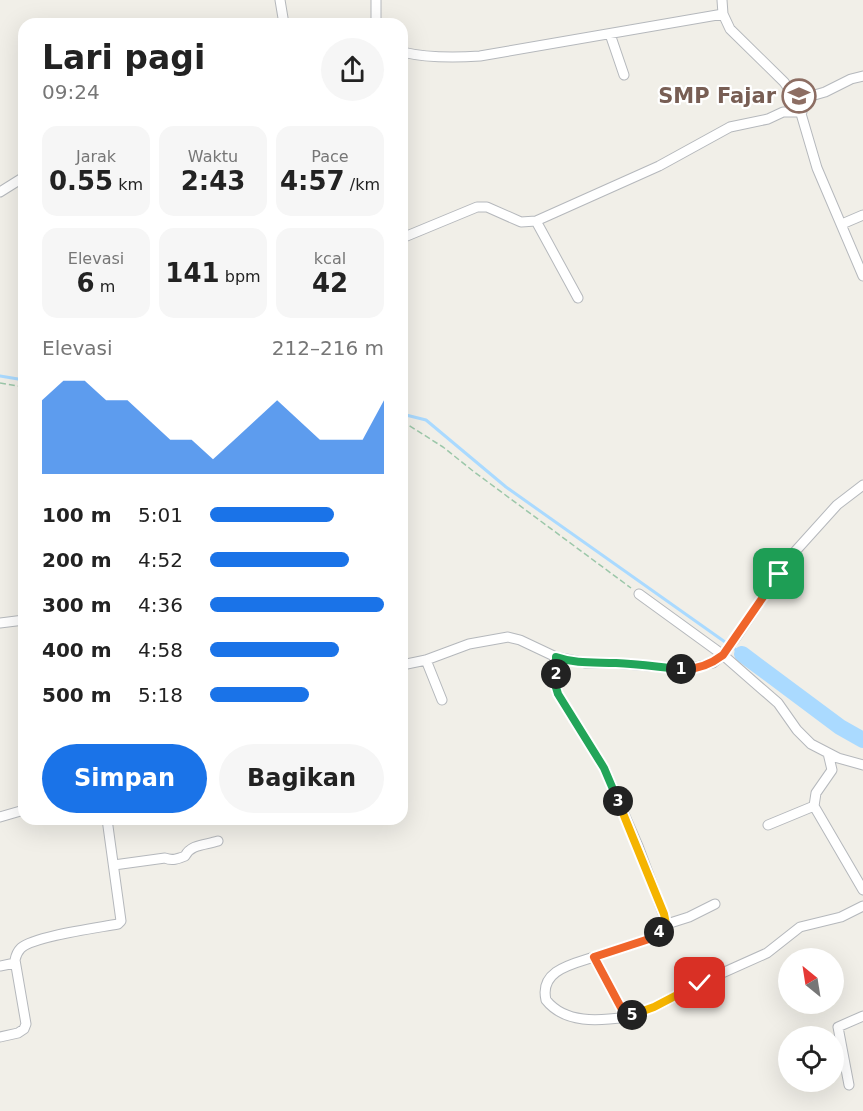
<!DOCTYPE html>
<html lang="id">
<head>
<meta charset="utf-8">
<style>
	:root { --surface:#fff; --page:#f6f6f6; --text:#222; --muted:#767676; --accent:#1a73e8 }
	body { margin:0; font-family:"DejaVu Sans",sans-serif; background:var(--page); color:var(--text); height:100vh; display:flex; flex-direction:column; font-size:22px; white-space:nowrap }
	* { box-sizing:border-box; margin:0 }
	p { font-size:20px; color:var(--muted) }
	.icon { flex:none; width:33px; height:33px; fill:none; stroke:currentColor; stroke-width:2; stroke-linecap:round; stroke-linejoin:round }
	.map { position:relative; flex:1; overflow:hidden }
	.drawer { position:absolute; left:18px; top:18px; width:390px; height:807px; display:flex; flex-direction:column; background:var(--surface); border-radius:18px; box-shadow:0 6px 24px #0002 }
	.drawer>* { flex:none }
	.needle { width:39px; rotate:330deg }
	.controls { position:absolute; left:778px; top:948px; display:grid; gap:12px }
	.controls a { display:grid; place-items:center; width:66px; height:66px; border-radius:50%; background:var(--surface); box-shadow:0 6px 24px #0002; font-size:30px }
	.pin { position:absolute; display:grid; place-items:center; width:51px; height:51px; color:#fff; margin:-26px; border-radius:12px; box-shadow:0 3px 9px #0006 }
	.km { position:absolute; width:30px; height:30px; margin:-15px; border-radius:50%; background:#222; color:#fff; font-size:16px; line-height:30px; text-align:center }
	.round { display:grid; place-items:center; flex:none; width:63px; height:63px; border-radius:32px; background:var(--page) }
	.headline { display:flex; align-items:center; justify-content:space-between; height:102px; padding:0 24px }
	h1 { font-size:33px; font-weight:800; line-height:45px }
	.stats { display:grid; grid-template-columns:repeat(3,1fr); gap:9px; height:102px; padding:6px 24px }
	.stats div { display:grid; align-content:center; border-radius:15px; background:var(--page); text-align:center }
	.stats b { font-size:26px; font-weight:800 }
	.stats small { font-size:16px; font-weight:400 }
	.stats p { font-size:16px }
	.chart { height:168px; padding:12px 24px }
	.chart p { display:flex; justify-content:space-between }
	.chart svg { width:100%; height:108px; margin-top:6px; fill:var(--accent); opacity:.7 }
	.button { display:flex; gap:12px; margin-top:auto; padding:12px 24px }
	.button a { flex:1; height:69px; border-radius:36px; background:var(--accent); color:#fff; font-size:24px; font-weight:800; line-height:69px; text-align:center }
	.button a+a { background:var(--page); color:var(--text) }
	ul { padding:0 24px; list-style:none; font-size:20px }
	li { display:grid; grid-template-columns:96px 72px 1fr; align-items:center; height:45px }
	li i { height:15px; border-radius:8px; background:var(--accent) }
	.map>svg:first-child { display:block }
</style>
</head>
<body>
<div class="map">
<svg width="863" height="1111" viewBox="0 0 863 1111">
	<rect width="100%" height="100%" fill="#f1efe8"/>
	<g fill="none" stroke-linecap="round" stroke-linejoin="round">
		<path stroke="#aadaff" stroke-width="3" d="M0 376 24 380
			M402 414 426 420 506 487 742 654"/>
		<path stroke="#aadaff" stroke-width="16" d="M742 654 840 727 863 740"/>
		<defs>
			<path id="minor" d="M280 0 284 24
				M722 0 723 14 730 29 784 82 797 100 817 168 863 276
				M376 24V0
				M610 34 624 75
				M402 52C428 58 453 58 480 56L723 14
				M797 100 825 92 851 79 863 76
				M0 192 24 177
				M536 221 578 298
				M842 224 863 215
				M402 238 477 207H487L521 222 536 221 659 166 730 127 768 119 783 112H802
				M639 594 723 655 763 690 778 703 797 730 811 744 838 758 863 765
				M0 623 24 620
				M556 657 555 684 558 694 604 768 638 846 667 924
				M426 660 442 700
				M402 665 426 660 469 644 508 637 520 640 556 657 586 663H613L687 669 713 663 723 655 737 636 791 556 837 505 863 485
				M828 753 832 770 816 793 814 806 863 890
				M0 817 24 810
				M768 825 814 806
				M114 865 165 858C172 861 178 859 185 856 191 844 206 845 218 841
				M715 904 689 917 667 924 656 935 649 939 594 957 626 1017 654 1007 700 983 767 953 800 927 841 917 863 906
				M594 957C573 964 539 970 546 1000 565 1024 599 1021 626 1017
				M0 966 15 963
				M0 1037 18 1033 24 1029 26 1024 15 960C16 955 18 951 21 948 35 936 97 928 118 924L121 921 107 819
				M849 1085 838 1027 863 1016"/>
		</defs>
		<use href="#minor" stroke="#b5b8bc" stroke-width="11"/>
		<path stroke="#9cc7a9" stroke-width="1.5" stroke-dasharray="6 3" stroke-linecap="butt" d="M0 383 24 387
			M402 421 443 447 473 471 631 588"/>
		<use href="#minor" stroke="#fff" stroke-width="9"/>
	</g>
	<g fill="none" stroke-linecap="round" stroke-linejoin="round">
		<defs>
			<path id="split-1" d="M681 669C697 670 711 664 723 655L779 574"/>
			<path id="split-2" d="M556 674V657C576 664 595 662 616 663 638 664 659 667 681 669"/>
			<path id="split-3" d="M556 674 555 684 558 694 604 768 618 801"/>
			<path id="split-4" d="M618 801 664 914 666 924 659 932"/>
			<path id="split-5" d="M632 1015 626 1017 594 957 649 939 659 932"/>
			<path id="split-6" d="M632 1015 654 1007 700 983"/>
		</defs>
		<use href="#split-1" stroke="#fff" stroke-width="12"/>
		<use href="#split-2" stroke="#fff" stroke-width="12"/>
		<use href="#split-3" stroke="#fff" stroke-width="12"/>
		<use href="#split-4" stroke="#fff" stroke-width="12"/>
		<use href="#split-5" stroke="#fff" stroke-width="12"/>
		<use href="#split-6" stroke="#fff" stroke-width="12"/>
		<use href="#split-1" stroke="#f0652b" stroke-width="8"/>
		<use href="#split-2" stroke="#22a559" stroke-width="8"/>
		<use href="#split-3" stroke="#22a559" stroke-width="8"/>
		<use href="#split-4" stroke="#f5b400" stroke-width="8"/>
		<use href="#split-5" stroke="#f0652b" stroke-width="8"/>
		<use href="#split-6" stroke="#f5b400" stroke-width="8"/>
	</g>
	<defs>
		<symbol id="school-ring" viewBox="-11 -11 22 22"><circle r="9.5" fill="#fff" stroke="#8d6e63" stroke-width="1.5"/><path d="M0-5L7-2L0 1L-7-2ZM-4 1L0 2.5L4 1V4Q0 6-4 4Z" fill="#8d6e63"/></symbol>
	</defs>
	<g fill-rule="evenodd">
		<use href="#school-ring" x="780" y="77" width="38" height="38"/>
	</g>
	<g text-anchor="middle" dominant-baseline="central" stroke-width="4.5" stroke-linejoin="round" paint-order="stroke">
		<g font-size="21" font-weight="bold" fill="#785e54" stroke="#fff" text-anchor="end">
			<text x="776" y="96">SMP Fajar</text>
		</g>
	</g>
</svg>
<div class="controls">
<a><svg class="needle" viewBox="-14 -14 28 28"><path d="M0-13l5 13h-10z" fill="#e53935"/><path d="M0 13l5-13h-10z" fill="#767676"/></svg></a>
<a><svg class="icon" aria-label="locate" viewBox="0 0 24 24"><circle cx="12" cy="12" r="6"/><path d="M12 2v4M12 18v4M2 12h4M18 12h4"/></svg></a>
</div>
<div class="pin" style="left:779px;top:574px;background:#1e9e55"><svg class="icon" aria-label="arrive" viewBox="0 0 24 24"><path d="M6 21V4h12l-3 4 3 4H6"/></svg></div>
<div class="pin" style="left:700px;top:983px;background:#d93025"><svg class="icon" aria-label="check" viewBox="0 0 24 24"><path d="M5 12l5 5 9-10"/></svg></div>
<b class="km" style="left:681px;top:669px">1</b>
<b class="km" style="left:556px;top:674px">2</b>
<b class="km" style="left:618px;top:801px">3</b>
<b class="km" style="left:659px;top:932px">4</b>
<b class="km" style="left:632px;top:1015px">5</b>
<section class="drawer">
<div class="headline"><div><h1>Lari pagi</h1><p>09:24</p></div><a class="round"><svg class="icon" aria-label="share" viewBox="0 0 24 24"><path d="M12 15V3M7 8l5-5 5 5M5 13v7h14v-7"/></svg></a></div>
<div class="stats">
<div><p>Jarak</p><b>0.55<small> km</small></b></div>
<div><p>Waktu</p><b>2:43</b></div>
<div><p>Pace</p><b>4:57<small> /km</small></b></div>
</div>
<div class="stats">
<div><p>Elevasi</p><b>6<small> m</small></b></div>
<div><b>141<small> bpm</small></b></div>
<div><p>kcal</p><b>42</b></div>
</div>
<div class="chart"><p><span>Elevasi</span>212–216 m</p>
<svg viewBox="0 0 160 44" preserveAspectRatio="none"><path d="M0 44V14L10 6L20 6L30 14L40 14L50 22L60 30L70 30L80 38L90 30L100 22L110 14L120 22L130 30L140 30L150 30L160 14V44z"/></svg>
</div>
<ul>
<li><b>100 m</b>5:01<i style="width:71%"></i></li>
<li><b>200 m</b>4:52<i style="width:80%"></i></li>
<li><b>300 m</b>4:36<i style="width:100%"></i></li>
<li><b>400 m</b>4:58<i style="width:74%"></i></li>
<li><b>500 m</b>5:18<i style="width:57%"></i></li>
</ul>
<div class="button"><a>Simpan</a><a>Bagikan</a></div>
</section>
</div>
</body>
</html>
